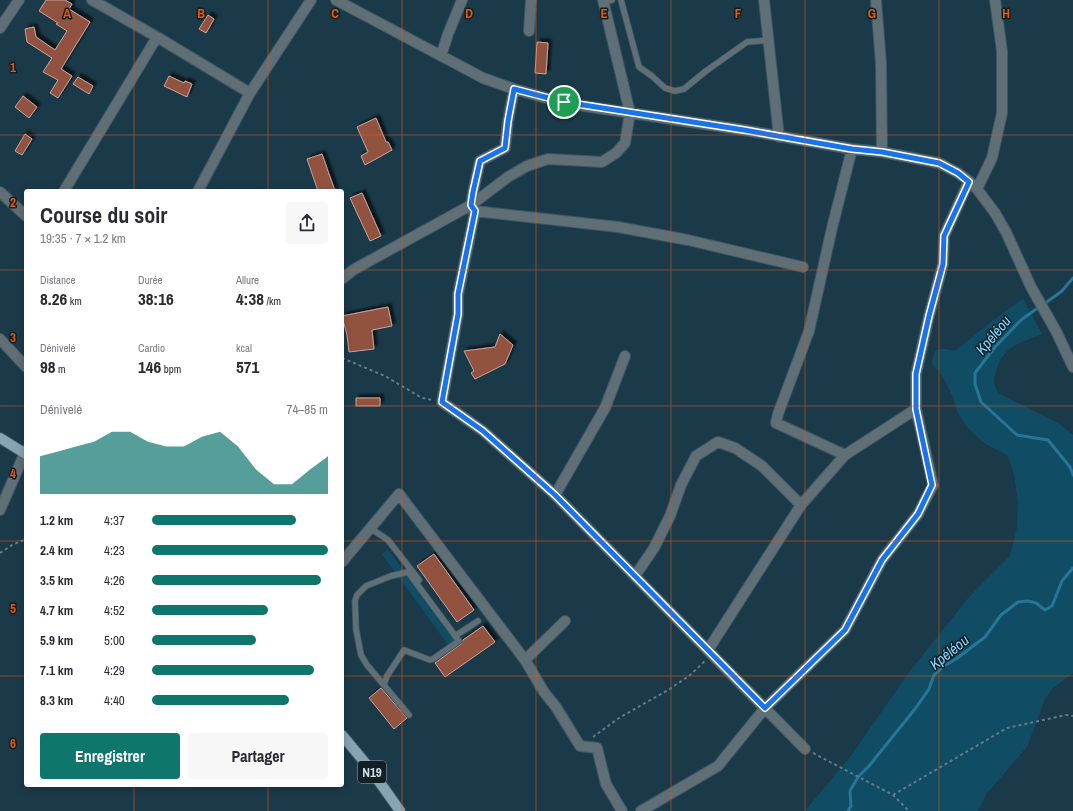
<!DOCTYPE html>
<html lang="fr">
<head>
<meta charset="utf-8">
<style>
	:root { --surface:#fff; --page:#f7f7f7; --text:#2b2b33; --muted:#7c7c81; --accent:#0f766e }
	body { margin:0; font-family:"Archivo Narrow",sans-serif; background:var(--page); color:var(--text); height:100vh; display:flex; flex-direction:column; font-size:15px; white-space:nowrap }
	* { box-sizing:border-box; margin:0 }
	p { font-size:13px; color:var(--muted) }
	.icon { flex:none; width:22px; height:22px; fill:none; stroke:currentColor; stroke-width:2; stroke-linecap:round; stroke-linejoin:round }
	.map { position:relative; flex:1; overflow:hidden }
	.panel { position:absolute; left:24px; top:189px; width:320px; height:598px; display:flex; flex-direction:column; background:var(--surface); border-radius:4px; box-shadow:0 2px 10px #0003 }
	.panel>* { flex:none }
	.pin { position:absolute; display:grid; place-items:center; width:34px; height:34px; color:#fff; margin:-17px; border:2px solid #fff; border-radius:50%; box-shadow:0 1px 4px #0007 }
	.round { display:grid; place-items:center; flex:none; width:42px; height:42px; border-radius:4px; background:var(--page) }
	.summary { display:flex; align-items:center; justify-content:space-between; height:68px; padding:0 16px }
	h1 { font-size:22px; font-weight:700; line-height:30px }
	.metrics { display:grid; grid-template-columns:repeat(3,1fr); gap:6px; height:68px; padding:4px 16px }
	.metrics div { display:grid; align-content:center }
	.metrics b { font-size:17px; font-weight:700 }
	.metrics small { font-size:11px; font-weight:400 }
	.metrics p { font-size:11px }
	.chart { height:112px; padding:8px 16px }
	.chart p { display:flex; justify-content:space-between }
	.chart svg { width:100%; height:72px; margin-top:4px; fill:var(--accent); opacity:.7 }
	.button { display:flex; gap:8px; margin-top:auto; padding:8px 16px }
	.button a { flex:1; height:46px; border-radius:4px; background:var(--accent); color:#fff; font-size:16px; font-weight:700; line-height:46px; text-align:center }
	.button a+a { background:var(--page); color:var(--text) }
	ul { padding:0 16px; list-style:none; font-size:13px }
	li { display:grid; grid-template-columns:64px 48px 1fr; align-items:center; height:30px }
	li i { height:10px; border-radius:5px; background:var(--accent) }
	.map>svg:first-child { display:block }
</style>
</head>
<body>
<div class="map">
<svg width="1073" height="811" viewBox="0 0 1073 811">
	<defs>
		<filter id="shadow"><feDropShadow dx="3.5" dy="-3.5" stdDeviation="1" flood-color="#0009"/></filter>
	</defs>
	<rect width="100%" height="100%" fill="#1b3a49"/>
	<path fill="#104d65" d="M1023 299 1042 334C1020 343 1003 346 996 371 993 382 993 386 1000 394L1058 423 1073 435V673L1053 688 1045 699 1027 747 987 793 978 811H805L850 757 910 671 970 596 1010 556 1017 527 1018 502 1014 474 1007 455 984 443 967 427 958 413 952 395 940 372 933 366 932 362 935 350 944 349 955 351 1000 315Z
		M386 551H389L456 640 449 646 382 554Z"/>
	<g fill="none" stroke-linecap="round" stroke-linejoin="round">
		<path stroke="#277696" stroke-width="3" d="M1044 304 1062 291 1073 278
			M1039 307 1021 320 995 347 975 373V384L981 402 1017 435 1048 440 1070 467 1073 475
			M848 811 851 806 850 791 858 777 869 766 915 709 929 689 934 675 944 666 956 659 985 637 1001 615 1018 602 1028 601 1036 603 1045 610 1052 606 1062 581 1073 568"/>
	</g>
	<path fill="#915241" stroke="#c8a49a" filter="url(#shadow)" d="M46 0H65L72 4 69 9 90 22 61 69 72 76 58 98 50 93 58 80 43 72 52 58 27 42 25 29 34 27 36 37 55 50 67 31 56 24 58 23 39 11Z
		M208 15 214 19 206 33 199 29Z
		M537 42 548 43 546 74 535 73Z
		M169 76 184 83 185 81 192 84 187 97 164 86Z
		M78 77 93 86 89 94 73 84Z
		M23 96 37 107 29 118 15 107Z
		M376 118 386 142H388L392 150 365 165 361 156 368 152 357 127Z
		M25 134 32 139 22 155 15 151Z
		M322 154 335 191H318L307 159Z
		M362 193 381 236 370 241 350 198Z
		M388 307 392 326 372 330 374 349 349 352 347 335 342 316Z
		M500 334 513 345 505 364 475 379 471 373 474 371 464 351 495 347Z
		M356 398H380V406H356Z
		M434 554 474 610 457 622 417 566Z
		M483 626 495 642 445 677 435 663 461 644 463 640Z
		M381 688 407 718 394 729 369 698Z"/>
	<g fill="none" stroke-linecap="round" stroke-linejoin="round">
		<defs>
			<path id="lane" d="M621 0 639 67 652 76 665 88 675 91 684 89 706 71 747 42 769 40
				M604 2 612 0
				M370 528 388 540 419 580
				M455 636 478 621
				M384 684 387 676 404 650 430 660 433 659 459 641 408 572
				M409 715 367 665 361 655 356 629 355 601 357 595 366 586 391 576 408 572 410 569"/>
			<path id="street" d="M92 0 157 37 250 93
				M336 0 483 78 514 89 564 103 744 130 852 149 882 152 939 163 958 173 969 181 977 189 995 213 1006 232 1031 287 1056 331 1073 367
				M764 0 779 137
				M876 0 881 64 882 152
				M0 28 19 0
				M529 31 531 0
				M441 56 448 34 462 0
				M514 89 508 121 505 148 480 161 473 192 471 205 475 211 458 295V314L442 402 483 431 555 495 805 749
				M977 189 992 158 1002 113V51L995 0
				M64 191 157 37
				M198 191 250 93 311 0
				M0 192 26 216
				M475 211 618 227 688 240 803 267
				M342 279 353 270 471 205 508 177 527 166 548 159 602 162 616 153 625 143 630 113 603 0
				M0 339 26 367
				M845 455 776 423 778 414 809 331 832 228 852 149
				M555 495 605 408 625 356
				M0 510 26 450
				M342 562 399 494 525 660 544 692 556 707 580 746 597 748 606 784 622 811
				M635 576 654 548 670 516 681 485 696 456 718 442 735 448 762 466 801 505
				M708 650 801 505 845 455 916 409
				M525 660 565 621
				M641 811 718 766 765 708 845 630 882 560 918 514 933 485 916 409V374L929 316 943 264 944 236 969 181"/>
			<path id="primary" d="M0 438 26 454
				M342 735 371 770 400 811"/>
		</defs>
		<use href="#lane" stroke="#3b5866" stroke-width="7"/>
		<use href="#street" stroke="#3b5866" stroke-width="12"/>
		<use href="#primary" stroke="#3b5866" stroke-width="12"/>
		<path stroke="#627b88" stroke-width="2" stroke-dasharray="3 3" stroke-linecap="butt" d="M342 358 385 376 422 398 433 400
			M0 553 12 545 26 539
			M593 737 619 718 668 690 689 676 705 661
			M813 753 893 795 909 811
			M893 795 1007 728 1066 715 1073 716"/>
		<use href="#lane" stroke="#606e75" stroke-width="5.5"/>
		<use href="#street" stroke="#606e75" stroke-width="10"/>
		<use href="#primary" stroke="#87a4b2" stroke-width="10"/>
	</g>
	<g fill="none" stroke-linecap="round" stroke-linejoin="round">
		<defs>
			<path id="route" d="M514 89 564 102 744 130 852 149 882 152 939 163 958 173 969 182 944 236 943 264 929 316 916 374V409L932 485 918 514 882 560 845 630 765 708 555 495 483 431 442 402 458 314V294L475 211 471 205 473 192 480 161 505 148 508 121Z"/>
		</defs>
		<use href="#route" stroke="#fff" stroke-width="8"/>
		<use href="#route" stroke="#1a73e8" stroke-width="5"/>
	</g>
	<path fill="none" stroke="#e8590c" stroke-width="1" stroke-opacity="0.55" d="M134 0V191M268 0V191M402 0V811M536 0V811M671 0V811M805 0V811M939 0V811M0 135H1073M0 270H26M342 270H1073M0 406H26M342 406H1073M0 541H26M342 541H1073M0 676H26M342 676H1073M134 785V811M268 785V811"/>
	<g text-anchor="middle" dominant-baseline="central" stroke-width="3" stroke-linejoin="round" paint-order="stroke">
		<rect fill="#122026" stroke="#96a6ae" stroke-width="1" x="358" y="761" width="28" height="22" rx="3"/>
		<g font-size="13" font-weight="bold" fill="#cfe0e9">
			<text x="372" y="772">N19</text>
		</g>
		<g font-size="15" font-style="italic" fill="#84d5fb" stroke="#122026">
			<text transform="translate(993 335) rotate(-50)">Kpéléou</text>
			<text transform="translate(949 652) rotate(-39)">Kpéléou</text>
		</g>
	</g>
	<g font-size="13" text-anchor="middle" font-weight="bold" fill="#e8590c" stroke="#122026" stroke-width="3" stroke-linejoin="round" paint-order="stroke">
		<text x="67" y="18">A</text>
		<text x="201" y="18">B</text>
		<text x="335" y="18">C</text>
		<text x="469" y="18">D</text>
		<text x="604" y="18">E</text>
		<text x="738" y="18">F</text>
		<text x="872" y="18">G</text>
		<text x="1006" y="18">H</text>
		<text x="13" y="72">1</text>
		<text x="13" y="207">2</text>
		<text x="13" y="342">3</text>
		<text x="13" y="478">4</text>
		<text x="13" y="613">5</text>
		<text x="13" y="748">6</text>
	</g>
</svg>
<div class="pin" style="left:564px;top:102px;background:#1e9e55"><svg class="icon" aria-label="arrive" viewBox="0 0 24 24"><path d="M6 21V4h12l-3 4 3 4H6"/></svg></div>
<section class="panel">
<div class="summary"><div><h1>Course du soir</h1><p>19:35 · 7 × 1.2 km</p></div><a class="round"><svg class="icon" aria-label="share" viewBox="0 0 24 24"><path d="M12 15V3M7 8l5-5 5 5M5 13v7h14v-7"/></svg></a></div>
<div class="metrics">
<div><p>Distance</p><b>8.26<small> km</small></b></div>
<div><p>Durée</p><b>38:16</b></div>
<div><p>Allure</p><b>4:38<small> /km</small></b></div>
</div>
<div class="metrics">
<div><p>Dénivelé</p><b>98<small> m</small></b></div>
<div><p>Cardio</p><b>146<small> bpm</small></b></div>
<div><p>kcal</p><b>571</b></div>
</div>
<div class="chart"><p><span>Dénivelé</span>74–85 m</p>
<svg viewBox="0 0 160 44" preserveAspectRatio="none"><path d="M0 44V21L10 18L20 15L30 12L40 6L50 6L60 12L70 15L80 15L90 9L100 6L110 15L120 29L130 38L140 38L150 29L160 21V44z"/></svg>
</div>
<ul>
<li><b>1.2 km</b>4:37<i style="width:82%"></i></li>
<li><b>2.4 km</b>4:23<i style="width:100%"></i></li>
<li><b>3.5 km</b>4:26<i style="width:96%"></i></li>
<li><b>4.7 km</b>4:52<i style="width:66%"></i></li>
<li><b>5.9 km</b>5:00<i style="width:59%"></i></li>
<li><b>7.1 km</b>4:29<i style="width:92%"></i></li>
<li><b>8.3 km</b>4:40<i style="width:78%"></i></li>
</ul>
<div class="button"><a>Enregistrer</a><a>Partager</a></div>
</section>
</div>
</body>
</html>
